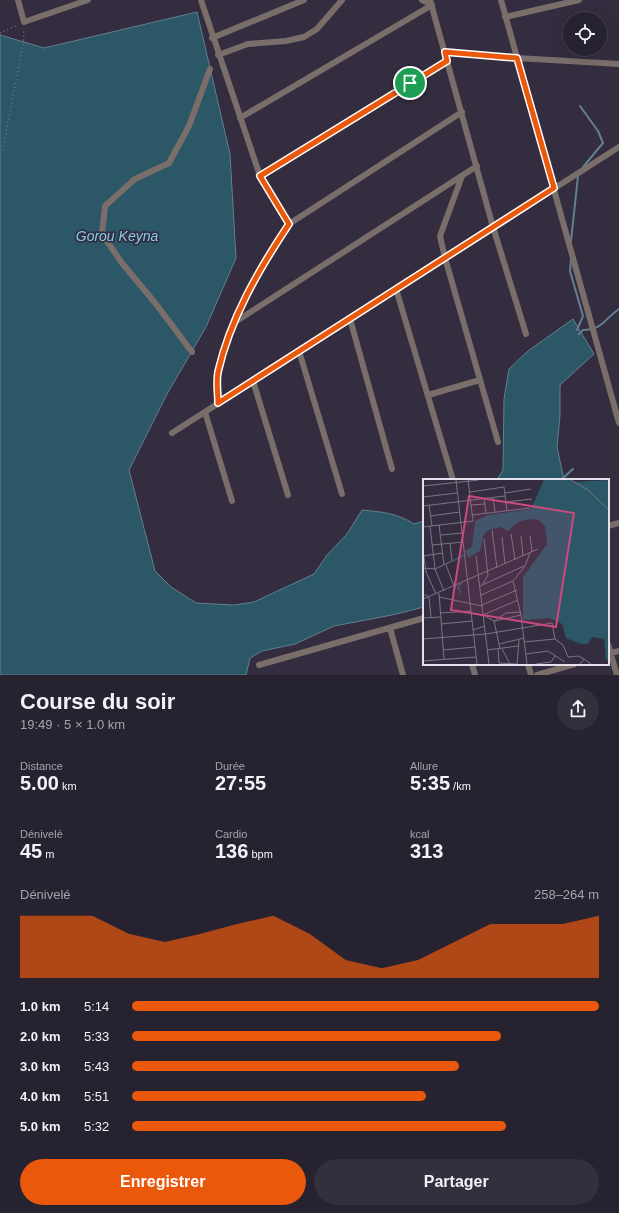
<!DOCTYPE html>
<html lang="fr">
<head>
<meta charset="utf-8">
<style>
	:root { --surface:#272230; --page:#332f3c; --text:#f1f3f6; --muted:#a4a4ab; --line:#433f4c; --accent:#ea580c }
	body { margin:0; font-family:Arial,sans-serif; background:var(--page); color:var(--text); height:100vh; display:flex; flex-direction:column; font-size:15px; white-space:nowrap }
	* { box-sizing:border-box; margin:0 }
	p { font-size:13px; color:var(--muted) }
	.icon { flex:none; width:22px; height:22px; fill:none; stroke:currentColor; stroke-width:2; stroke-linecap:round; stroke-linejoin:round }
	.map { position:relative; height:675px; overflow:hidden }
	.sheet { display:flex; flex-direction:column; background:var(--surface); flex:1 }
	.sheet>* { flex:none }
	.controls { position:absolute; left:563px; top:12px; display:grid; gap:8px }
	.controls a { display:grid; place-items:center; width:44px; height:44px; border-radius:50%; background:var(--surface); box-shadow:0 4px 16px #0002,0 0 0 1px var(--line); font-size:20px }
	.pin { position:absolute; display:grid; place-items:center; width:34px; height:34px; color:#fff; margin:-17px; border:2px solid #fff; border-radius:50%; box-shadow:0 1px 4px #0007 }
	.round { display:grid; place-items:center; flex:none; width:42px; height:42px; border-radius:21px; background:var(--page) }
	.headline { display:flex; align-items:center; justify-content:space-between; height:68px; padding:0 20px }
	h1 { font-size:22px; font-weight:600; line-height:30px }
	.metrics { display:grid; grid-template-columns:repeat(3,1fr); gap:6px; height:68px; padding:4px 20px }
	.metrics div { display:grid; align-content:center }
	.metrics b { font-size:20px; font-weight:600 }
	.metrics small { font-size:11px; font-weight:400 }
	.metrics p { font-size:11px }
	.chart { height:112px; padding:8px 20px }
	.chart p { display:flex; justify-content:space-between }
	.chart svg { width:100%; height:72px; margin-top:4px; fill:var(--accent); opacity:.7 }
	.cta { display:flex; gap:8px; margin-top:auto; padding:8px 20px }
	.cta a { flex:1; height:46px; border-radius:24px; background:var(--accent); color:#fff; font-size:16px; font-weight:600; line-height:46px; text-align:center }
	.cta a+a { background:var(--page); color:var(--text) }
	ul { padding:0 20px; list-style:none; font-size:13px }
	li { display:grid; grid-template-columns:64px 48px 1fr; align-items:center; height:30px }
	li i { height:10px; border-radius:5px; background:var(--accent) }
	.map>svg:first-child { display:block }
</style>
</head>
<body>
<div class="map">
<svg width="619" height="675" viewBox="0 0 619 675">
	<rect width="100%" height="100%" fill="#342d40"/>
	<path fill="#2b5767" stroke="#62808f" d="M197 12 230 154 236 258 206 327 167 394 129 470 155 571 171 587 196 603 234 605 254 602 314 574 327 555 347 534 362 510C382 512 397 513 414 524L424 521V607L392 615 334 626 295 644 262 651 250 658 246 675H0V35L44 48Z
		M573 319 594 354 560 385V415L557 447 564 480H497L503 470 504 399 509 369 528 351Z"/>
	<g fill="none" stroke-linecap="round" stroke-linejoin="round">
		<path stroke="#62808f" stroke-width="2" d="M580 106 598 131 603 143 583 167
			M571 241 578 176
			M571 259 570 271 583 316 577 330
			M579 334 583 330C604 329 604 319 619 309
			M561 480 573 469"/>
		<path stroke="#787383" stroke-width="1.5" stroke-dasharray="1 3" stroke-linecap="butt" d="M0 33 18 25
			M0 154 3 148 23 45 24 29"/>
		<path stroke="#7a6e6a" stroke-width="6" d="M18 0 24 22 88 0
			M201 0 260 176 289 224C259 269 230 319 218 372 216 382 218 394 219 403
			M422 0 432 5
			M430 0 493 227 526 334
			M501 0 619 423
			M505 17 579 0
			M212 38 304 0
			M445 52 517 58 619 64
			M218 55 248 44 286 41 304 37 317 29 342 0
			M240 118 432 5
			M260 176 447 61
			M462 176 440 236 445 258 498 442
			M289 224 462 112
			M396 289 453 480
			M350 319 392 469
			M235 322 477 166
			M299 351 342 494
			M192 352 156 304 122 263 102 234 105 206 135 179 169 163 189 126 210 69
			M253 381 288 495
			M428 395 480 380
			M205 412 232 501
			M172 433 619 147
			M608 526 619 523
			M390 628 403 675
			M608 644 617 675
			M608 654 619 651
			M472 664 475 675
			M528 664 531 675
			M259 665 424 618
			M537 675 575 664"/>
	</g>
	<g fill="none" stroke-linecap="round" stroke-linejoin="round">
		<defs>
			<path id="route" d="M445 52 517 58 554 188 218 403C218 393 216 382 218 372 230 319 259 269 289 224L260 176 447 61Z"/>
		</defs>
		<use href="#route" stroke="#fff" stroke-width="8"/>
		<use href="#route" stroke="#ea580c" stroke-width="5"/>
	</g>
	<g text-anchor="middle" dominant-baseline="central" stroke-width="3.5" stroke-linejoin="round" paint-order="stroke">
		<g font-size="14" font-style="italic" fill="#81cdea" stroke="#342d40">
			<text x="117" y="236">Gorou Keyna</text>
		</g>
	</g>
	<g transform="translate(423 479)">
		<rect width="186" height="186" fill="#342d40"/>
		<path d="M121 1H147L151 3 186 1V182L183 181 181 160 169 158 165 165H158L143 159 139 145 127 139 100 141V98L124 65 122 47 116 41 106 40 95 43 85 52 77 48 66 51 61 55 57 72 45 79 42 72 49 68 52 42 65 36 108 30Z" fill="#2b5767"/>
		<path fill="none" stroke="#2b5767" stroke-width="2" d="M30 82 41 76M38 114 35 108 39 104"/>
		<path fill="none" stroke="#7a7585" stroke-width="1" d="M33 1 54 185M148 1 165 11 186 31M0 7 56 1M47 13 81 8 84 32M82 14 108 10M0 18 34 14M70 18 72 33M61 19 63 34M83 23 109 20M6 26 9 47M48 26 62 25M0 27 82 17M49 36 107 29M7 37 37 33M16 46 21 86M7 47 12 90 21 112M0 48 50 42 45 1M69 51 74 89M88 55 92 81M18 56 39 54M98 57 100 77M107 57 109 73M79 58 82 85M9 66 40 63M0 71 3 93 13 115M0 77 20 74M53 77 66 185M23 86 31 107M0 89 12 90 29 82 27 64M60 105 65 96 61 60M57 107 101 87M16 114 21 180M0 115 6 118 8 138M58 116 90 102M16 118 59 127M0 120 115 70M59 126 94 111M17 134 48 132M60 136 71 142 77 170M60 136 95 121M0 139 17 138M71 142 83 134 98 133M72 142 98 136M18 145 49 142M50 151 62 147M0 160 63 155 129 144 132 160 140 166 145 178M101 163 132 160M76 165 101 159M75 170 76 184M79 170 87 185M20 171 52 168M64 171 95 167M103 175 125 172 142 183M145 178 155 177 161 180M0 182 53 178M76 184 94 185M94 185 96 161M104 185 98 136 90 102 102 87 107 74M113 185 128 183 132 177M157 185 161 180 168 185"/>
		<path fill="#ca4a7f" fill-opacity="0.15" stroke="#ca4a7f" stroke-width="2" d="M46 17 151 34 133 148 28 131Z"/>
		<rect width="186" height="186" fill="none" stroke="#e4e0ec" stroke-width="2"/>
	</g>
</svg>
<div class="controls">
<a><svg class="icon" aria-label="locate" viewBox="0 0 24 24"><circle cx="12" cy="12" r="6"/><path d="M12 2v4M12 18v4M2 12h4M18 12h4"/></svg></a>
</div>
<div class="pin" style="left:410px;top:83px;background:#1e9e55"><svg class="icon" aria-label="arrive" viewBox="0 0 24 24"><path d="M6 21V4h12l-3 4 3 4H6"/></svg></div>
</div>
<section class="sheet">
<div class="headline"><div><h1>Course du soir</h1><p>19:49 · 5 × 1.0 km</p></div><a class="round"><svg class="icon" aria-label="share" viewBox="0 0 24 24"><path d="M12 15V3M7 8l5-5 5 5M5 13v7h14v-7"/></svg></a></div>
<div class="metrics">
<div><p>Distance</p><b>5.00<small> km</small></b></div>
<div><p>Durée</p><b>27:55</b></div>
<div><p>Allure</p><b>5:35<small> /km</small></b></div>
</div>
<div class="metrics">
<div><p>Dénivelé</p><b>45<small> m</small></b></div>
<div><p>Cardio</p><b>136<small> bpm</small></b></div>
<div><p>kcal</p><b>313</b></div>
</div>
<div class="chart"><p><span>Dénivelé</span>258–264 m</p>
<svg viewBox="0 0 160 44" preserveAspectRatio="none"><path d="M0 44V6L10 6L20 6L30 17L40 22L50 17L60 11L70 6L80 17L90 33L100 38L110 33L120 22L130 11L140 11L150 11L160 6V44z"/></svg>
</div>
<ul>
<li><b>1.0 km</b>5:14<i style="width:100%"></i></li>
<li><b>2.0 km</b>5:33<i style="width:79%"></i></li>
<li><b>3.0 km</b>5:43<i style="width:70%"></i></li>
<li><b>4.0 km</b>5:51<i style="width:63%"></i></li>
<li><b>5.0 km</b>5:32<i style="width:80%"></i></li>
</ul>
<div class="cta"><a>Enregistrer</a><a>Partager</a></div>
</section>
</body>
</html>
